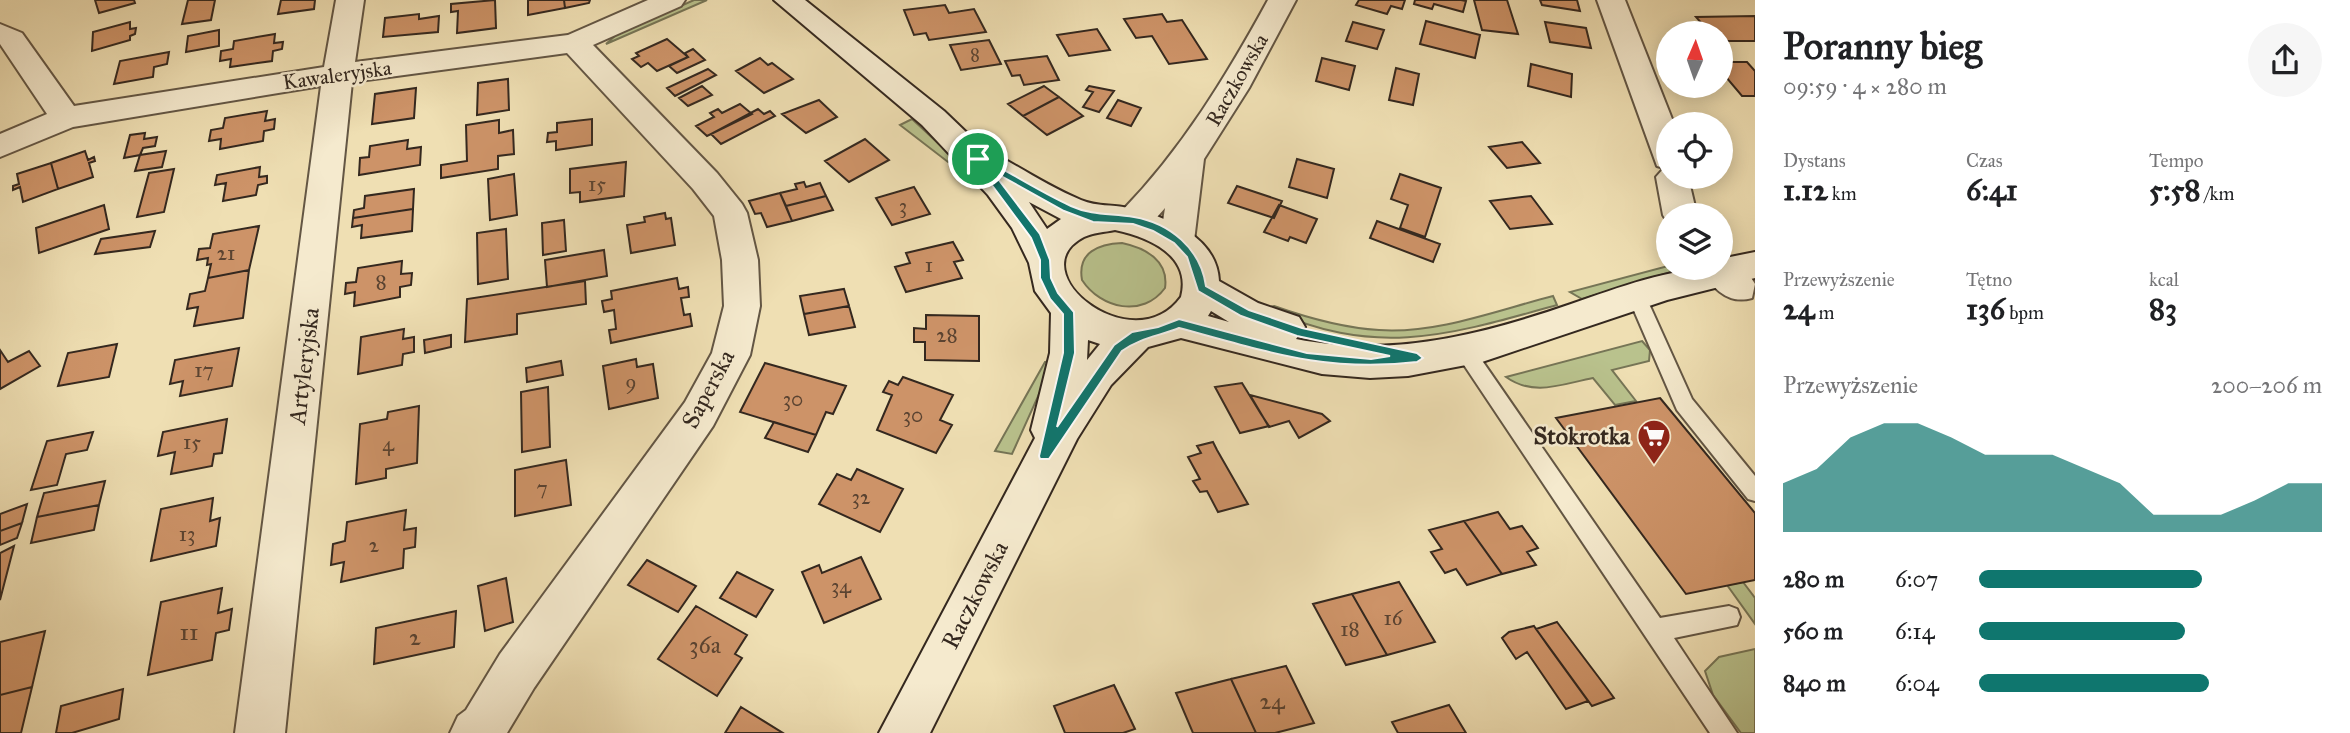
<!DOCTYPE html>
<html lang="pl">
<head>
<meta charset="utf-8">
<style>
	:root { --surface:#fff; --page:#f6f6f6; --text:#202124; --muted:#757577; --accent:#0f766e }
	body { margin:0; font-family:"IM FELL Great Primer",serif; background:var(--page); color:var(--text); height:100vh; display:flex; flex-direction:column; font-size:26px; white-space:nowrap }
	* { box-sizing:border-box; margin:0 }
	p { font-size:23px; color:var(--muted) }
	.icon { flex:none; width:38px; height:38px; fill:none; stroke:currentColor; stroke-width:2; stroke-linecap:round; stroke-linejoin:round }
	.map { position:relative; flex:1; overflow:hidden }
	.details { display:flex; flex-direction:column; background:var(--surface); width:595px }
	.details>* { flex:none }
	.needle { width:46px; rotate:2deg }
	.tools { position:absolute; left:1656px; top:21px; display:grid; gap:14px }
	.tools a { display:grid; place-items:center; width:77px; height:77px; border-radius:50%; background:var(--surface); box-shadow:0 4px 18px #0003; font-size:35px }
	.pin { position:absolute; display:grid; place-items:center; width:60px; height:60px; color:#fff; margin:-30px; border:4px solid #fff; border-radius:50%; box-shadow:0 2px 7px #0007 }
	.round { display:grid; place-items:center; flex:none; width:74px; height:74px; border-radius:37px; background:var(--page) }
	.head { display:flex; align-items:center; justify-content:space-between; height:119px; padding:0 28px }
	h1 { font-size:38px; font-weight:700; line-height:52px }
	.stats { display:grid; grid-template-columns:repeat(3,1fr); gap:10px; height:119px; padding:7px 28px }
	.stats div { display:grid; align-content:center }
	.stats b { font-size:30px; font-weight:700 }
	.stats small { font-size:19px; font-weight:400 }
	.stats p { font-size:19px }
	.chart { height:196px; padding:14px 28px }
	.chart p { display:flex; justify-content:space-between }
	.chart svg { width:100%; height:126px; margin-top:7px; fill:var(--accent); opacity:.7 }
	ul { padding:0 28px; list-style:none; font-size:23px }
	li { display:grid; grid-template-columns:112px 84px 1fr; align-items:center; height:52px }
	li i { height:18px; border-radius:9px; background:var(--accent) }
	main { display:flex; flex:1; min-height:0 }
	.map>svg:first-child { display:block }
</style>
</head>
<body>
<main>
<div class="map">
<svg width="1755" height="733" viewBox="0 0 1755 733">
	<rect width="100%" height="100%" fill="#efdfb3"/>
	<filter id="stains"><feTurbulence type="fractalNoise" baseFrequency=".00286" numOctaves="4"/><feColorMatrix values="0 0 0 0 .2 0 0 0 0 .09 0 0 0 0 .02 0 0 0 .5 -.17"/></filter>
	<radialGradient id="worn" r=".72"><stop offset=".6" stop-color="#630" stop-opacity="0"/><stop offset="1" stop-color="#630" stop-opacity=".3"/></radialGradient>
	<path fill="#b9c28d" stroke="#767556" stroke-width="2" d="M694 0H707L606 44 616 35Z
		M912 119 952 156 951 161 948 162 900 125Z
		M1122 243C1146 248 1169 261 1165 288 1143 318 1101 309 1082 280 1077 252 1099 244 1122 243Z
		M1668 266 1684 268 1582 299 1570 292Z
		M1553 296 1557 305C1450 335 1374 359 1267 308L1274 306C1308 318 1343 328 1379 330 1437 334 1498 310 1553 296Z
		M1642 341 1650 350 1649 361 1612 370 1636 401 1615 405 1593 378C1562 384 1534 397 1506 377Z
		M1054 361 1012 454 995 451 1045 362Z
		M1743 582 1755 598V624L1727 585Z
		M1755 649V733H1741L1713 695 1705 671 1719 657Z"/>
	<path fill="#cd9368" stroke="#34281f" stroke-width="2" d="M95 0H134L135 3 99 13Z
		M188 0H215L211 20 182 24Z
		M281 0H315L314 9 278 14Z
		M495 0 496 28 457 33 458 11 451 12V4Z
		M528 0H564L565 8 528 15Z
		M564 0H590L589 3 565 8Z
		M1359 0H1405L1402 9 1391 6 1387 14 1356 5Z
		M1415 0H1461L1466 1 1463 12 1434 4 1432 9 1414 4Z
		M1474 0H1507L1518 34 1482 30Z
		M1540 0H1577L1580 11 1542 5Z
		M945 5 949 13 974 9 986 32 929 40 926 33 914 35 904 10Z
		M419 14V19L439 16 438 32 383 37 385 18Z
		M1162 14 1167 22 1182 20 1207 59 1169 64 1152 36 1136 38 1124 19Z
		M1755 16V41H1720V33H1710L1696 17Z
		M1426 21 1480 35 1475 58 1420 44Z
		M130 22V29L136 28 135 34 130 36V40L92 51 93 32Z
		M1353 22 1384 30 1377 49 1346 41Z
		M1545 22 1586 28 1591 48 1550 42Z
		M1097 29 1110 50 1069 56 1057 35Z
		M219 30V46L186 52 188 36Z
		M275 34 274 43 283 42 282 49 273 51 272 61 230 67 231 59 220 61 221 51 233 49 234 41Z
		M667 39 688 57 657 71 648 63 641 67 632 59 639 56 636 53Z
		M989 40 1001 64 961 70 950 45Z
		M693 49 705 60 677 73 669 66 688 57 685 53Z
		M169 52 167 64 154 67 153 77 114 84 120 61Z
		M1047 56 1059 80 1024 85 1020 75 1012 76 1005 61Z
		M760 58 768 65 772 63 793 79 764 93 736 71Z
		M1322 58 1355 66 1349 90 1316 81Z
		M1720 62H1747L1755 71V96H1742L1720 70Z
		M1531 64 1572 74 1571 97 1528 86Z
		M1396 68 1419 74 1413 105 1389 100Z
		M708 69 716 75 675 96 667 88Z
		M508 79 509 110 477 115 478 83Z
		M702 86 712 95 688 106 679 98Z
		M1044 86 1059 97 1023 116 1008 104Z
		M1089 86 1114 91 1099 112 1083 107 1093 92 1086 90Z
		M416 88 414 118 372 124 375 94Z
		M1059 97 1083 116 1047 135 1023 116Z
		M819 100 837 117 806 133 782 114Z
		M1118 100 1141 108 1131 126 1107 118Z
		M740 104 752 114 707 136 696 126 714 117 710 113 718 109 722 113Z
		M758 109 764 114 770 111 775 116 721 144 711 134Z
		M267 111 265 121 275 119 274 129 264 131 263 141 220 149 221 139 209 141 211 130 223 128 225 118Z
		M592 119V145L556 150V141L547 142 548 133 557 132V123Z
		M499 120V133L513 130 514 154 498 156V169L441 178V165L467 161 466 125Z
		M145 133 144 139 157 137 155 146 143 148 140 155 124 158 130 135Z
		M865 139 889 160 849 182 825 161Z
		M408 140 407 149 421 147 420 165 359 175 360 158 369 157 370 146Z
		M1522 142 1540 163 1507 168 1489 147Z
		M85 151 88 160 94 157 95 161 89 163 93 177 58 189 51 163Z
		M166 151 162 167 135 171 140 155Z
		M1297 159 1334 169 1327 198 1289 187Z
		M626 162 624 196 580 202V192L570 193V169Z
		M51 163 58 189 23 202 20 187 13 190V186L19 184 17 174Z
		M260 167 259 177 267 176V183L258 185 256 195 223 201 226 183 215 185 217 175Z
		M174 169 164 212 137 217 149 173Z
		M514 174 517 215 490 220 488 179Z
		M1400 174 1441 188 1425 237 1400 228 1408 205 1391 199Z
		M804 182 806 187 820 183 826 196 786 206 780 193 797 189 795 184Z
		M1237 186 1282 201 1274 218 1228 203Z
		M914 187 930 214 892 225 876 198Z
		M414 189 413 209 353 218 354 210 364 208 365 196Z
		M780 193 792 221 767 227 761 213 755 214 749 201Z
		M826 196 833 210 792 221 786 206Z
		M1531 196 1552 224 1510 229 1490 201Z
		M104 205 109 229 39 253 36 228Z
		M1279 205 1317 219 1306 243 1290 237 1288 241 1264 232Z
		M413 209 412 231 361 238 362 225 352 227 353 218Z
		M665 213 666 219 671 218 675 245 631 253 627 225 645 222 644 217Z
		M564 220 566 251 543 255 542 223Z
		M1377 221 1440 244 1433 262 1370 238Z
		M259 226 249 270 208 278 211 264 207 265 208 258 197 260 199 249 210 248 213 234Z
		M506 229 508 279 478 284 477 233Z
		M155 231 150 247 95 254 101 239Z
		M953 242 963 260 954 262 962 278 906 292 895 267 910 263 906 253Z
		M604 250 607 276 547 287 545 260Z
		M402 261 401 274 412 273 411 285 400 287V297L354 306 355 292 345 294 346 283 356 282 358 268Z
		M249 270 243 318 194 326 198 307 187 309 190 294 205 291 208 278Z
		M677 278 679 289 688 287 689 297 681 298 684 315 690 314 692 326 611 343 609 330 616 329 614 310 604 312 602 301 612 299 611 291Z
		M585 281 586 304 517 314V334L465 342 467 299Z
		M844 289 849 306 804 314 800 296Z
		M849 306 855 327 809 335 804 314Z
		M926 315 979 316V361L925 360V342H914V328L926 329Z
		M404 329 403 339 414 337V352L403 354 402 365 358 374 361 337Z
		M451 335V347L425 353 424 340Z
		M117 344 109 377 58 386 68 353Z
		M239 348 232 386 180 396 183 381 170 384 175 360Z
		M0 350 8 362 29 351 40 366 0 389Z
		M636 359 637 367 653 364 658 398 609 409 603 366Z
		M561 361 563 375 527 382 526 368Z
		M765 363 846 386 833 414 826 412 816 435 740 412Z
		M903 377 953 395 940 420 952 425 936 453 877 430 892 395 883 392 889 381 898 385Z
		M1242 383 1261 414 1269 426 1240 433 1215 387Z
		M548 387 550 447 522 452 521 392Z
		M1250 395 1322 414 1330 421 1299 438 1289 421 1269 427Z
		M1660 398 1755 513V580L1686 594 1556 418Z
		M419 406 417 463 386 469V478L356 484 360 424 387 419 388 412Z
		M227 419 222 453 214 454 212 466 171 474 175 452 158 456 163 432Z
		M774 422 816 435 808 452 765 438Z
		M93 432 87 450 66 454 57 485 31 490 47 441Z
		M1213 442 1217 450 1248 504 1218 512 1207 491 1200 492 1193 481 1200 479 1188 457 1201 453 1197 446Z
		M566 460 571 505 515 516V470Z
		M857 469 903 489 880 532 819 504 837 474 851 480Z
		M105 481 99 505 37 517 44 493Z
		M213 498 210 521 220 518 216 546 151 561 161 509Z
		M27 504 22 523 0 531V514Z
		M99 505 94 530 31 543 37 517Z
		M406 510 404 530 416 528 415 547 404 549 403 568 341 582 344 562 331 565 333 544 345 541 347 522Z
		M1498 512 1510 529 1522 526 1538 548 1527 552 1536 565 1502 574 1464 521Z
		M1464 521 1502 574 1467 585 1456 569 1445 573 1431 552 1442 549 1429 530Z
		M22 523 17 538 0 545V531Z
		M14 546 0 600V553Z
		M861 557 881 599 824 623 802 572 819 565 822 573Z
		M647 560 696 586 678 612 628 585Z
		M737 572 773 590 756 617 720 598Z
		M506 578 513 622 485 631 478 586Z
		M1399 582 1435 642 1387 655 1352 594Z
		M222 588 218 613 232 609 229 630 216 633 212 660 148 675 161 602Z
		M1352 594 1387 655 1346 665 1313 604Z
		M696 606 747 635 735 654 742 658 717 696 658 659Z
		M456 611 454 647 374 664 376 628Z
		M1557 622 1606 687 1614 698 1592 706 1536 629Z
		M1534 626 1548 646 1588 701 1566 709 1527 652 1516 659 1502 638 1509 632Z
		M45 631 32 687 0 695V642Z
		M1286 666 1314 723 1275 733H1256L1231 679Z
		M1231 679 1256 733H1193L1176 693Z
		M1114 685 1135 729 1123 733H1065L1054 706Z
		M32 687 21 733H0V695Z
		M123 689 119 719 72 733H56L61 706Z
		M1449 705 1466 733H1398L1392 722Z
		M741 707 783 733H725Z"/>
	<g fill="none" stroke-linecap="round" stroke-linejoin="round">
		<defs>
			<path id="lane" d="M1641 299 1650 306 1692 399 1755 476V501L1748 499 1677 410 1632 306Z
				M1465 343 1472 346 1660 618 1729 606 1737 609 1740 617 1737 625 1674 638 1737 733H1710L1458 356 1455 351 1458 346Z"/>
			<path id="street" d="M336 0H364L355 62 568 35 648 0H685L681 6 593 45 717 173 742 204 747 213 758 260 760 306 750 355 713 426 534 688 507 733H450L458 716 466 710 500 654 685 402 712 353 724 306 722 260 714 216 693 189 567 53 352 82 285 733H235L321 86 73 127 0 157V134L47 114 0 44V24L22 33 74 106 324 67Z
				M1268 0H1296L1249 88 1204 159 1194 241 1189 250 1177 254 1165 250 1160 241 1165 208C1151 224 1143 236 1121 230L1116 221 1121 212C1182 149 1226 77 1268 0Z
				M1597 0H1625L1674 124H1668V177H1688L1697 215H1668V223L1663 215 1656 177 1664 168 1657 166Z
				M1720 255C1735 259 1748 271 1755 284L1752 298C1728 305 1712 288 1701 268H1720Z"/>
			<path id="secondary" d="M774 0H805L944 111 991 156 1004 159C1029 173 1054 189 1081 200 1098 207 1111 204 1128 208 1165 216 1217 236 1219 281L1258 303 1299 317 1305 327 1296 339C1392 358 1481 335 1571 304 1621 287 1668 268 1720 268V259L1755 252V278L1667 300 1482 362 1408 376 1370 378 1322 374 1181 338 1148 347 1111 385 1077 439 930 733H879L1035 438 1031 430 1050 353 1051 313 1035 291 1029 263 1012 228 988 195 922 125ZM1029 202 1061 219 1047 229ZM1115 230C1148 237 1192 255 1181 297 1133 363 1018 271 1084 237 1092 233 1105 232 1115 230ZM1211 311 1229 322 1208 316ZM1088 340 1100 344 1087 360Z"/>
		</defs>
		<use href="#lane" stroke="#635644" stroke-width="4"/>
		<use href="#street" stroke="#635644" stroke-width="4"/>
		<use href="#secondary" stroke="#34281f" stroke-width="4"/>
		<use href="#lane" fill="#f5eace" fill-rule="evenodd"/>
		<use href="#street" fill="#f5eace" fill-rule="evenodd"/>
		<use href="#secondary" fill="#f5eace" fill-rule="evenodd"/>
	</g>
	<path fill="#0f766e" stroke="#fff" stroke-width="2" fill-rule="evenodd" d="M974 157H981C1011 173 1040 192 1071 206 1093 216 1111 213 1134 217 1170 223 1201 249 1206 286L1249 310 1302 328 1417 353 1423 358 1417 362C1326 373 1265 351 1179 328 1159 336 1140 338 1122 351L1049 459H1040L1039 456 1063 353V314L1050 299 1040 278V260L1031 238 974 161ZM992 171 1064 211 1093 222 1133 224 1153 231 1174 243 1187 257 1198 291 1241 316 1297 336 1390 356 1371 359 1307 353 1179 319 1158 327 1132 332 1114 345 1057 427 1075 353 1074 312 1058 293 1051 278 1050 260 1040 234Z"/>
	<defs>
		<symbol id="supermarket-pin" viewBox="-11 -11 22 30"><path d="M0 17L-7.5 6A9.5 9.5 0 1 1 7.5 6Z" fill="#8f2418" stroke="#f5eace"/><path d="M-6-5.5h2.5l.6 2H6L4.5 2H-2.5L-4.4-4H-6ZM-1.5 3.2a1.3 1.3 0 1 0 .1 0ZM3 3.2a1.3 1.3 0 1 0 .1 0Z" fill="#fff"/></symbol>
	</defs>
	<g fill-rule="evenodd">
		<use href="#supermarket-pin" x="1635" y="417" width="38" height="52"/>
	</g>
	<g text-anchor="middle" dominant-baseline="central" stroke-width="5" stroke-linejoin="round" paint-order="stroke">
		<g font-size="18" fill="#5a4331">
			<text x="975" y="55">8</text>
		</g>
		<g font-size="21" fill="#34281f" stroke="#f5eace">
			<text transform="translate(337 75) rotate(-8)">Kawaleryjska</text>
			<text transform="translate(1237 80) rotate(-60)">Raczkowska</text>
		</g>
		<g font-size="21" fill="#5a4331">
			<text x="597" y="184">15</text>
			<text x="903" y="206">3</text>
			<text x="226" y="253">21</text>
			<text x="929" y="265">1</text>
			<text x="381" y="282">8</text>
			<text x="947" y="335">28</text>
			<text x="204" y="370">17</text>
			<text x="631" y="382">9</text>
			<text x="793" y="399">30</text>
			<text x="913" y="415">30</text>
			<text x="192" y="442">15</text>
			<text x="388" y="444">4</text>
			<text x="542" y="488">7</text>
			<text x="861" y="497">32</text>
			<text x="187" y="534">13</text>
			<text x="374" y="545">2</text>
			<text x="841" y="586">34</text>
			<text x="1393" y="618">16</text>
			<text x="1350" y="629">18</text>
		</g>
		<g font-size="24" fill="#34281f" stroke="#f5eace">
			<text transform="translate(304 366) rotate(-83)">Artyleryjska</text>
			<text transform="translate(708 389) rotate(-62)">Saperska</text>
			<text transform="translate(975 595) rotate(-63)">Raczkowska</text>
		</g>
		<g font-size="24" font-weight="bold" fill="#34281f" stroke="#f5eace" text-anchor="end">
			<text x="1630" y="436">Stokrotka</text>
		</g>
		<g font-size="24" fill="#5a4331">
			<text x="189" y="632">11</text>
			<text x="415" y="637">2</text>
			<text x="705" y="645">36a</text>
			<text x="1272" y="701">24</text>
		</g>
	</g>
	<rect width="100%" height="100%" filter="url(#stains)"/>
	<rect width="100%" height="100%" fill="url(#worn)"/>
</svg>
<div class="tools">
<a><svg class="needle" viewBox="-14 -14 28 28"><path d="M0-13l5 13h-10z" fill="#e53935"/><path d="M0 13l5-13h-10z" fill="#757577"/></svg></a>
<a><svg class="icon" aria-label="locate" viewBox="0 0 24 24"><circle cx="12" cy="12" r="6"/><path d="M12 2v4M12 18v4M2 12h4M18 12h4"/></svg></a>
<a><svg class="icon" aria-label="layers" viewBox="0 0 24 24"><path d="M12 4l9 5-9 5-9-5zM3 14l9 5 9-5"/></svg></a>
</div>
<div class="pin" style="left:978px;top:159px;background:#1e9e55"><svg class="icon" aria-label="arrive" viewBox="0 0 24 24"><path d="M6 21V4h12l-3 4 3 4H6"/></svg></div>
</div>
<section class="details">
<div class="head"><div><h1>Poranny bieg</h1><p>09:59 · 4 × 280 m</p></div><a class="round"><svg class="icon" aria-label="share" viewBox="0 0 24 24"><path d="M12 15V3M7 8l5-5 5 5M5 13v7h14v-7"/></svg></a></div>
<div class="stats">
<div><p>Dystans</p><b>1.12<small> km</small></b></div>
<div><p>Czas</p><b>6:41</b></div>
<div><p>Tempo</p><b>5:58<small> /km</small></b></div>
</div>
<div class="stats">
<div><p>Przewyższenie</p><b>24<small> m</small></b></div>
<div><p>Tętno</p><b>136<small> bpm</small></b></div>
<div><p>kcal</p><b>83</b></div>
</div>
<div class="chart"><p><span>Przewyższenie</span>200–206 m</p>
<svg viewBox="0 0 160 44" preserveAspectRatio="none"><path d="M0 44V27L10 22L20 11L30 6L40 6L50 11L60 17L70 17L80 17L90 22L100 27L110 38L120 38L130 38L140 33L150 27L160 27V44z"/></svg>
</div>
<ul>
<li><b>280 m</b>6:07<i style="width:65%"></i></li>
<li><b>560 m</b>6:14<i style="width:60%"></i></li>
<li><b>840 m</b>6:04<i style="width:67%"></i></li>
</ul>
</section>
</main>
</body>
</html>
